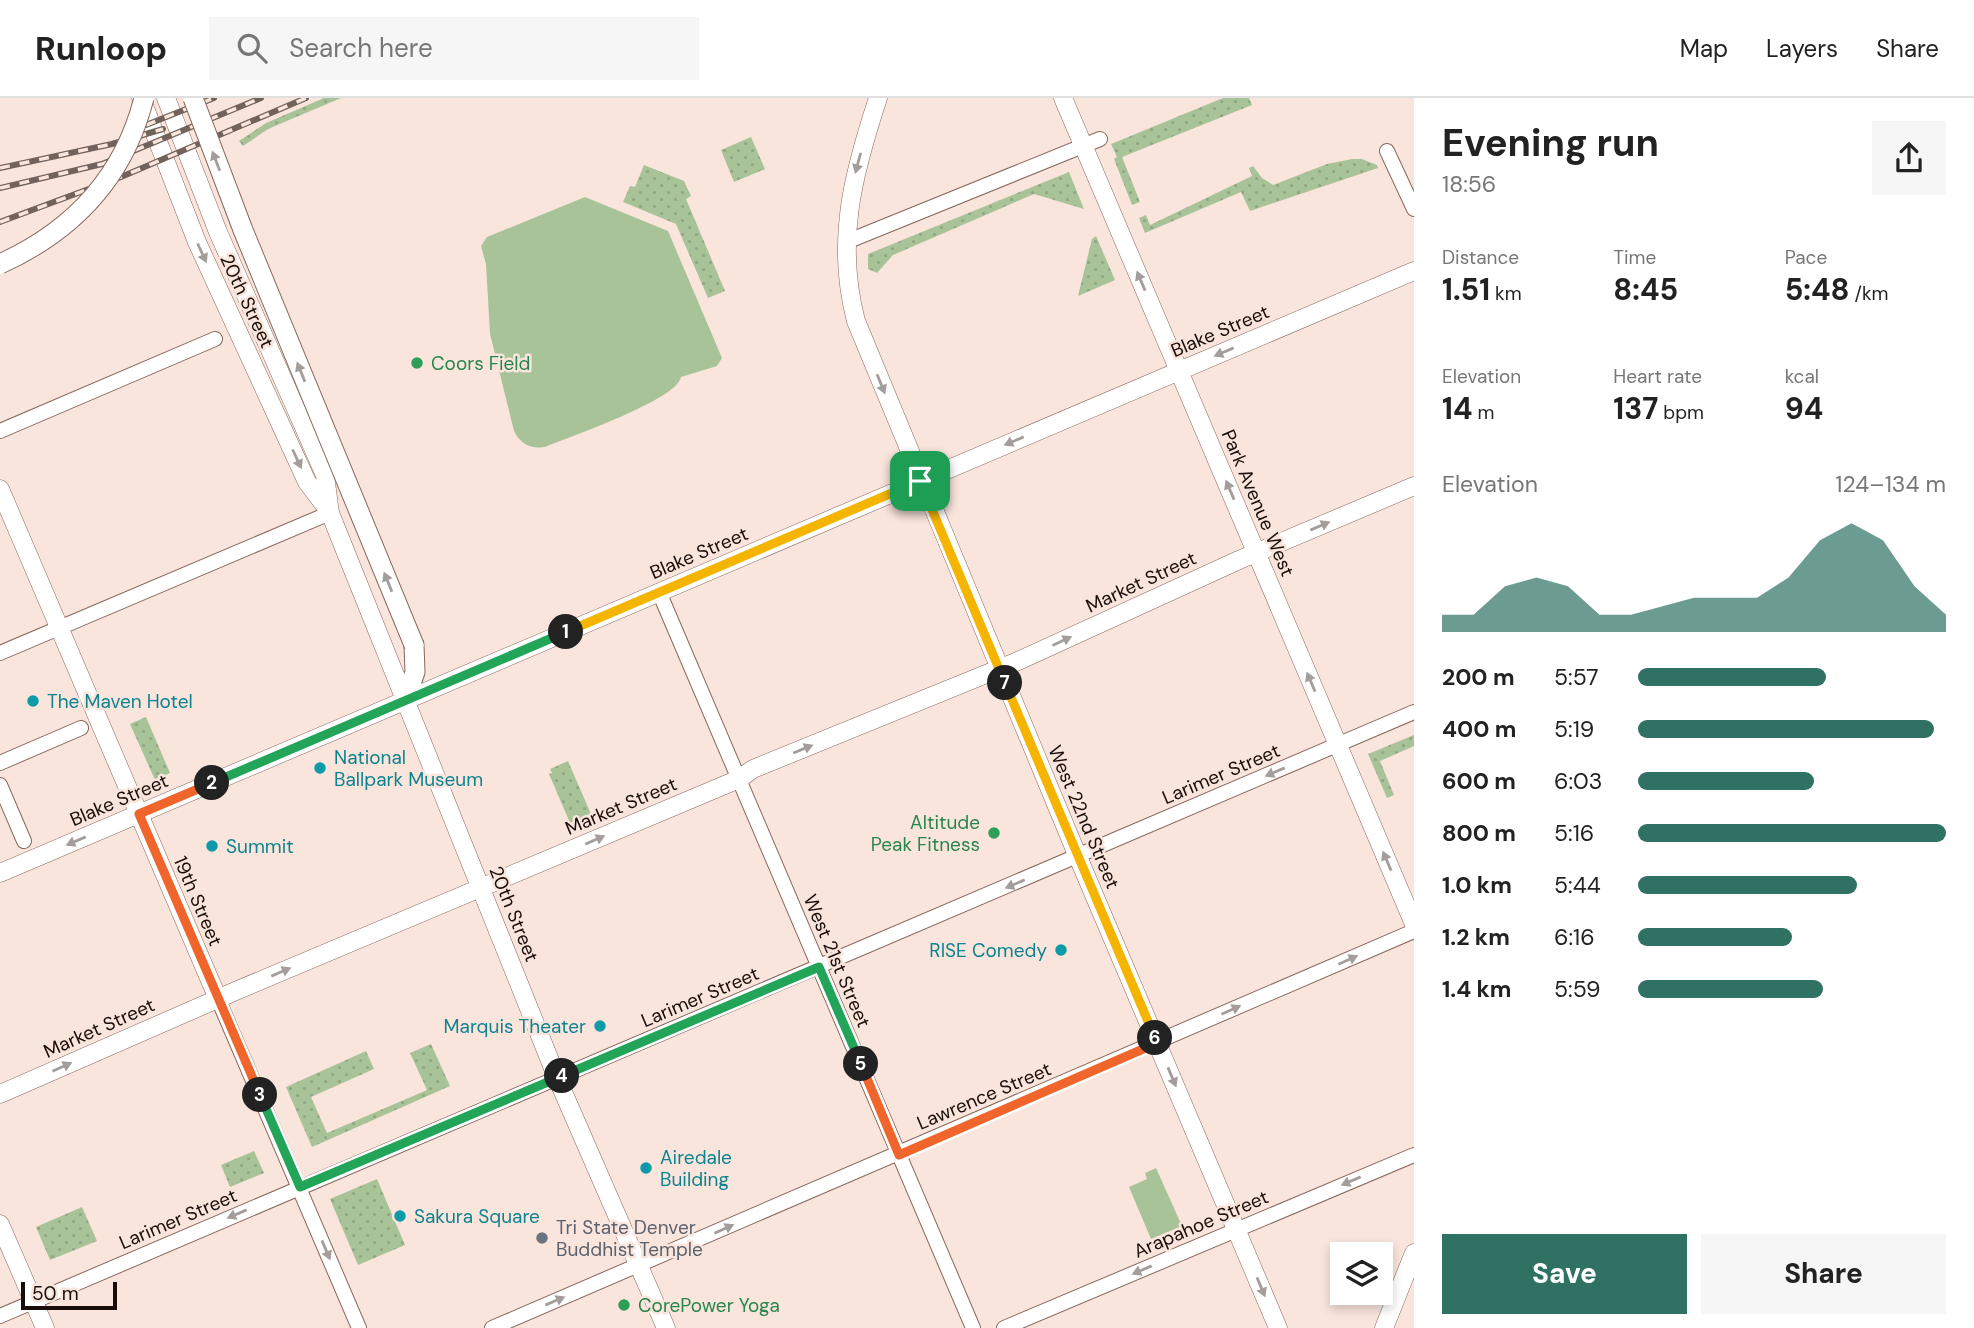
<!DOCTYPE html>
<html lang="en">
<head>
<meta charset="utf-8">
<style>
	:root { --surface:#fff; --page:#f6f6f6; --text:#222; --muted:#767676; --line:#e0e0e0; --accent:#2f7264 }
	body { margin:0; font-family:"DM Sans",sans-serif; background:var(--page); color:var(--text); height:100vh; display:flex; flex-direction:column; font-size:26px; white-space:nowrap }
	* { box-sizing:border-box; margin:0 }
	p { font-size:23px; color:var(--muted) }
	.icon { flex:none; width:38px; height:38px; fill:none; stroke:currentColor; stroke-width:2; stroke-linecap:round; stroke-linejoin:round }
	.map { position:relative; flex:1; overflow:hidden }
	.drawer { display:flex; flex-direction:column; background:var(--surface); width:560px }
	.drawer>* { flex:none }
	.controls { position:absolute; left:1330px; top:1144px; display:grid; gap:14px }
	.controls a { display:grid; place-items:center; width:63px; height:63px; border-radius:0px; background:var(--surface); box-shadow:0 4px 10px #0003; font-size:35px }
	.scale { position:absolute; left:21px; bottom:18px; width:96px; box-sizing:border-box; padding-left:7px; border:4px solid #180d08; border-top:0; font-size:19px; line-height:24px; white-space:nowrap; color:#180d08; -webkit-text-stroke:5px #fae5dc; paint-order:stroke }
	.pin { position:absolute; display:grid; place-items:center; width:60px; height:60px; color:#fff; margin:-30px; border-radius:14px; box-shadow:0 4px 10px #0006 }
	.km { position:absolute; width:35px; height:35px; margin:-18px; border-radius:50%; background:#222; color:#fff; font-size:19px; line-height:35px; text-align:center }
	.round { display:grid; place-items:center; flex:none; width:74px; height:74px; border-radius:0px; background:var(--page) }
	.summary { display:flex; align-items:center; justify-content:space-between; height:119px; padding:0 28px }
	h1 { font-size:38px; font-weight:700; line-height:52px }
	.stats { display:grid; grid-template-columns:repeat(3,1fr); gap:10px; height:119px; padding:7px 28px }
	.stats div { display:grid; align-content:center }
	.stats b { font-size:30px; font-weight:700 }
	.stats small { font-size:19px; font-weight:400 }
	.stats p { font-size:19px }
	.chart { height:196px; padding:14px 28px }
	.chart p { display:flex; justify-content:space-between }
	.chart svg { width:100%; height:126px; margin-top:7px; fill:var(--accent); opacity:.7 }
	.primary-button { display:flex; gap:14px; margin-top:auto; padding:14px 28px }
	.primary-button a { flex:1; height:80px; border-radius:0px; background:var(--accent); color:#fff; font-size:28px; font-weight:700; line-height:80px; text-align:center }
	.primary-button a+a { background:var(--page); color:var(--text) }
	ul { padding:0 28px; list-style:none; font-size:23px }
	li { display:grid; grid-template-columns:112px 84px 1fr; align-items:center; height:52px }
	li i { height:18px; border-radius:9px; background:var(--accent) }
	header { display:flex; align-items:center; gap:42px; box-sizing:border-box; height:98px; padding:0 35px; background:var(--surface); border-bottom:2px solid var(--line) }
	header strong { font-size:33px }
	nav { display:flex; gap:38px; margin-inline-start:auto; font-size:24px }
	.search { width:490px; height:63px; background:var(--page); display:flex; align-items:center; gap:18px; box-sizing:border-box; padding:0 24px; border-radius:0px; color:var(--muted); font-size:26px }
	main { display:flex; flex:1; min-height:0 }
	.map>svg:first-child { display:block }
</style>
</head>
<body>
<header>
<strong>Runloop</strong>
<div class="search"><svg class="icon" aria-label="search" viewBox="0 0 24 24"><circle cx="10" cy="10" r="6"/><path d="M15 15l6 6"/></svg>Search here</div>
<nav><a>Map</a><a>Layers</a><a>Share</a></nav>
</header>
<main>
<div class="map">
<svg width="1414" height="1230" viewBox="0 0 1414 1230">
	<defs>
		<pattern id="grass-dots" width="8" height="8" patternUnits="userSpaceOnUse" patternTransform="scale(1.75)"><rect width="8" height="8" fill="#a9c398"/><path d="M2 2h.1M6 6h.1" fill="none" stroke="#91a682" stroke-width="1.8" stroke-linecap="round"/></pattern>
	</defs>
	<rect width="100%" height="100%" fill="#fae5dc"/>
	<path fill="url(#grass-dots)" d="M324 0H341L268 31 243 48 239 43 266 25Z
		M1223 0H1249L1252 7 1122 59 1140 104 1132 107 1114 61 1117 59 1111 46Z
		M751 39 765 71 734 84 721 52Z
		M1352 61H1362L1377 67 1378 70 1250 113 1241 94 1145 135 1139 120 1146 117 1150 127 1252 78 1249 70 1253 68 1262 80 1273 87 1327 66Z
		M644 67 684 83 691 98 686 101 725 193 708 200 676 126 623 104 630 88 635 89Z
		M1069 74 1084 111 1034 96 893 157 877 175 868 171V156Z
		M1096 138 1115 182 1078 198 1092 141Z
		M146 619 170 675 155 682 130 626Z
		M1414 637V648L1380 663 1394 697 1387 700 1368 656Z
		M568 663 591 716 570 725 549 676 552 675 550 671Z
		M431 946 450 988 312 1049 286 989 366 953 374 971 311 999 327 1035 427 992 410 955Z
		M254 1053 264 1075 230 1089 221 1067Z
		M377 1081 405 1147 358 1167 330 1101Z
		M82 1109 97 1143 50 1162 36 1129Z"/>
	<path fill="#a9c398" d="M585 99 668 133 722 260 717 268 681 279C677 302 569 339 545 349 531 351 520 346 514 333L490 236 486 166 481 148 487 139Z
		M1156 1070 1182 1128 1151 1141 1129 1089 1147 1081 1145 1075Z"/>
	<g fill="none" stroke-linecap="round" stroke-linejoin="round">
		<defs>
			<path id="minor" d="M1387 53 1414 111
				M846 144 1100 41
				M0 333 215 241
				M659 494 973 1230
				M0 555 330 415
				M0 665 81 630
				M0 687 24 743
				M218 901 359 1230
				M0 1218 1414 614
				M492 1230 1414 833
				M1004 1230 1414 1057"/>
			<path id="major" d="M141 0 197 144 307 384 329 413
				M166 0 218 134 325 377 330 415 557 980 666 1230
				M878 0C853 76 835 143 856 223L1078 759 1278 1230
				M1063 0 1414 826
				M0 391 218 901
				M0 775 1414 173
				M0 996 238 892 739 681 753 671 1018 563 1239 462 1414 388
				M0 1126 45 1230
				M1384 1230 1414 1155"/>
			<path id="highway" d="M405 603 415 574 414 547"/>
		</defs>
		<use href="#minor" stroke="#87685b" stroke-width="16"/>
		<use href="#major" stroke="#87685b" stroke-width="19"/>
		<use href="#highway" stroke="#87685b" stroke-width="21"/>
		<use href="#minor" stroke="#fff" stroke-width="14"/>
		<use href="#major" stroke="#fff" stroke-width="18"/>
		<use href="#highway" stroke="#fff" stroke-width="19"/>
		<defs>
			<path id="rail" d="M146 27 214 0
				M0 70 112 46 163 31
				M0 90 102 66 261 0
				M0 124 121 79 306 0"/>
		</defs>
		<use href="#rail" stroke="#71625b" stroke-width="6"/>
		<use href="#rail" stroke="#fae5dc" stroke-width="3.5" stroke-dasharray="10" stroke-linecap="butt"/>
		<defs>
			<path id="highway-bridge" d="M193 0 243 132 414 547
				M0 166C73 133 124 79 144 0"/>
		</defs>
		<use href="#highway-bridge" stroke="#87685b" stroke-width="21" stroke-linecap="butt"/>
		<use href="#highway-bridge" stroke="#fff" stroke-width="19"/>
	</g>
	<defs><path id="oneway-solid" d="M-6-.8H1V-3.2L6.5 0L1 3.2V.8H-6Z" transform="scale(1.75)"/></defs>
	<g fill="#a39e9c">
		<use href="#oneway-solid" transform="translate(216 63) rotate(-111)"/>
		<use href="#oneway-solid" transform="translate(858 65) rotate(105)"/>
		<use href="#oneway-solid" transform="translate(202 155) rotate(65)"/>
		<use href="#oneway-solid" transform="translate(1141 183) rotate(-113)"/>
		<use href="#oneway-solid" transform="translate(1224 254) rotate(157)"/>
		<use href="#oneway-solid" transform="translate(301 274) rotate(-112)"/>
		<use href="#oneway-solid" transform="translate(881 286) rotate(68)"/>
		<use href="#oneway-solid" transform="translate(1014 343) rotate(157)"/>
		<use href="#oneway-solid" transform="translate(297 361) rotate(65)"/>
		<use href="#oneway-solid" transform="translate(1230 392) rotate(-113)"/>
		<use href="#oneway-solid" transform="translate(1320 428) rotate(-23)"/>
		<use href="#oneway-solid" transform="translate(388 484) rotate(-112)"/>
		<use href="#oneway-solid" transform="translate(1062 543) rotate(-25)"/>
		<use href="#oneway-solid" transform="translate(1311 584) rotate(-113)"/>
		<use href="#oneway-solid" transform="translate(803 651) rotate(-22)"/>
		<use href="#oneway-solid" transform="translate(1275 674) rotate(157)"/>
		<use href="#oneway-solid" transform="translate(595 742) rotate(-23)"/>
		<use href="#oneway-solid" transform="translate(76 743) rotate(157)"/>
		<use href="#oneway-solid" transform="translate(1387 763) rotate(-113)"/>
		<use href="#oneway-solid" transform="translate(1015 786) rotate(157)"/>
		<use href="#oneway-solid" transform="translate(1348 862) rotate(-24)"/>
		<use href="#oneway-solid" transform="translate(281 874) rotate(-23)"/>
		<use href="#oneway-solid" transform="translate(1231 912) rotate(-24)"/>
		<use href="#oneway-solid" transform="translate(62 969) rotate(-24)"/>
		<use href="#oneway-solid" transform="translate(1172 979) rotate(67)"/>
		<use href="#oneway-solid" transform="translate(1351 1083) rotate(157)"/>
		<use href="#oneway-solid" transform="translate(237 1116) rotate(157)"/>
		<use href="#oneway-solid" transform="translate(724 1131) rotate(-24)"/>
		<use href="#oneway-solid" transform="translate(326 1152) rotate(67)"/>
		<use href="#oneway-solid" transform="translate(1142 1172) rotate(157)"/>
		<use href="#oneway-solid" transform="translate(1261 1189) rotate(67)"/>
		<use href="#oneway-solid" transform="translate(555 1203) rotate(-23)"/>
	</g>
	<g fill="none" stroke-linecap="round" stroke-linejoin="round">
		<defs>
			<path id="split-1" d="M566 534 920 383"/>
			<path id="split-2" d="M212 685 566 534"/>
			<path id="split-3" d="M212 685 139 716 260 997"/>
			<path id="split-4" d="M260 997 300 1089 562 978"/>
			<path id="split-5" d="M562 978 819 869 861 966"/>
			<path id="split-6" d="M861 966 899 1057 1157 945 1155 940"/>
			<path id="split-7" d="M1005 585 1155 940"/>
			<path id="split-8" d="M920 383 1005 585"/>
		</defs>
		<use href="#split-1" stroke="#fff" stroke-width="14"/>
		<use href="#split-2" stroke="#fff" stroke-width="14"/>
		<use href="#split-3" stroke="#fff" stroke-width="14"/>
		<use href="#split-4" stroke="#fff" stroke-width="14"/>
		<use href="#split-5" stroke="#fff" stroke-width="14"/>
		<use href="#split-6" stroke="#fff" stroke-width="14"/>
		<use href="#split-7" stroke="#fff" stroke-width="14"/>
		<use href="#split-8" stroke="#fff" stroke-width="14"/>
		<use href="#split-1" stroke="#f5b400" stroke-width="9"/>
		<use href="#split-2" stroke="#22a559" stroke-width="9"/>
		<use href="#split-3" stroke="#f0652b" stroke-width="9"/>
		<use href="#split-4" stroke="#22a559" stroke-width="9"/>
		<use href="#split-5" stroke="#22a559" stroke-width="9"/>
		<use href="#split-6" stroke="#f0652b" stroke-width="9"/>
		<use href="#split-7" stroke="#f5b400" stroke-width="9"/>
		<use href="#split-8" stroke="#f5b400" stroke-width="9"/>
	</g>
	<g fill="#2e9e5b" stroke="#fae5dc" stroke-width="2.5">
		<circle cx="417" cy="265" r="7"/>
		<circle cx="994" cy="735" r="7"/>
		<circle cx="624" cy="1207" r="7"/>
	</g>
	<g fill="#0f9aa8" stroke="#fae5dc" stroke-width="2.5">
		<circle cx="33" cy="603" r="7"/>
		<circle cx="320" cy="670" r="7"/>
		<circle cx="212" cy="748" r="7"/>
		<circle cx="1061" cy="852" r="7"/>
		<circle cx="600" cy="928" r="7"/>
		<circle cx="646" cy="1070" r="7"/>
		<circle cx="400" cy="1118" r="7"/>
	</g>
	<circle fill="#6b7280" stroke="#fae5dc" stroke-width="2.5" cx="542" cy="1140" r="7"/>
	<g text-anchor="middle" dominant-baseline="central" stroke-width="5" stroke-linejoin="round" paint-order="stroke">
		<g font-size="19" fill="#180d08" stroke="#fae5dc">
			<text transform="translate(247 203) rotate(65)">20th Street</text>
			<text transform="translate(1220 233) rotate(-23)">Blake Street</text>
			<text transform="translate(1258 405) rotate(67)">Park Avenue West</text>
			<text transform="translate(699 455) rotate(-23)">Blake Street</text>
			<text transform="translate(1141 484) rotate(-25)">Market Street</text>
			<text transform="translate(1221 676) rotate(-23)">Larimer Street</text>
			<text transform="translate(119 702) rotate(-23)">Blake Street</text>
			<text transform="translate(621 708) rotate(-23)">Market Street</text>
			<text transform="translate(1084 719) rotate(67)">West 22nd Street</text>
			<text transform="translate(198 803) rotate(67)">19th Street</text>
			<text transform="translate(514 816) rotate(68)">20th Street</text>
			<text transform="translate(837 863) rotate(67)">West 21st Street</text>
			<text transform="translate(700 899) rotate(-23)">Larimer Street</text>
			<text transform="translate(99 930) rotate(-24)">Market Street</text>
			<text transform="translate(984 998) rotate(-23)">Lawrence Street</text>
			<text transform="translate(178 1121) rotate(-23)">Larimer Street</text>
			<text transform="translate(1201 1126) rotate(-23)">Arapahoe Street</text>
		</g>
		<g font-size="19" fill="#27864d" stroke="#fae5dc" text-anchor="start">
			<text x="431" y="265">Coors Field</text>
			<text x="980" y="724" text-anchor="end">Altitude<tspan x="980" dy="22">Peak Fitness</tspan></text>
			<text x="638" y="1207">CorePower Yoga</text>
		</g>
		<g font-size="19" fill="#0d838f" stroke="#fae5dc" text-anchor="start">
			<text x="47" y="603">The Maven Hotel</text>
			<text x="334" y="659">National<tspan x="334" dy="22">Ballpark Museum</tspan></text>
			<text x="226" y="748">Summit</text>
			<text x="1047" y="852" text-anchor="end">RISE Comedy</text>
			<text x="586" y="928" text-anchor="end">Marquis Theater</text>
			<text x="660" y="1059">Airedale<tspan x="660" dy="22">Building</tspan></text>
			<text x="414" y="1118">Sakura Square</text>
		</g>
		<g font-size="19" fill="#5b616d" stroke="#fae5dc" text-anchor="start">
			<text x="556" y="1129">Tri State Denver<tspan x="556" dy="22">Buddhist Temple</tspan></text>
		</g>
	</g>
</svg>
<div class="controls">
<a><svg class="icon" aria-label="layers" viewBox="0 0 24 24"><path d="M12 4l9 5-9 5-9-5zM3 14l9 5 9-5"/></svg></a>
</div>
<div class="scale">50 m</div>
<div class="pin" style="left:920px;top:383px;background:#1e9e55"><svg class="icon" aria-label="arrive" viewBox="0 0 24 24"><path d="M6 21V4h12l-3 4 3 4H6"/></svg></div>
<b class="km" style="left:566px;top:534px">1</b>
<b class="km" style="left:212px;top:685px">2</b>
<b class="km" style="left:260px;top:997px">3</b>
<b class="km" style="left:562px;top:978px">4</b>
<b class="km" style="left:861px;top:966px">5</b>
<b class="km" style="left:1155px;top:940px">6</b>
<b class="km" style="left:1005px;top:585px">7</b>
</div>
<section class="drawer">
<div class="summary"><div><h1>Evening run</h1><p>18:56</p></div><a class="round"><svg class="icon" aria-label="share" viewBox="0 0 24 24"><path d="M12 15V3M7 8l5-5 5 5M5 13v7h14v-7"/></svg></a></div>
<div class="stats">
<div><p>Distance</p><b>1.51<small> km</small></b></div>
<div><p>Time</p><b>8:45</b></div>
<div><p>Pace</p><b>5:48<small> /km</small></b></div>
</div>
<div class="stats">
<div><p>Elevation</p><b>14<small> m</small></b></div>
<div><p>Heart rate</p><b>137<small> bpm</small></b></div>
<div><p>kcal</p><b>94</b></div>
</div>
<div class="chart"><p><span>Elevation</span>124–134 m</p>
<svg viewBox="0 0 160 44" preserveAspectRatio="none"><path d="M0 44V38L10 38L20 28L30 25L40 28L50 38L60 38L70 35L80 32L90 32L100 32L110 25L120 12L130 6L140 12L150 28L160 38V44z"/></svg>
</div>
<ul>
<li><b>200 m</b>5:57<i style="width:61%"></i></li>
<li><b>400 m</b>5:19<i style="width:96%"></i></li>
<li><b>600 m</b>6:03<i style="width:57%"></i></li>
<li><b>800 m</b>5:16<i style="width:100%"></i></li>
<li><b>1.0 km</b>5:44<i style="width:71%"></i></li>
<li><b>1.2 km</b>6:16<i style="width:50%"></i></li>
<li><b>1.4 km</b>5:59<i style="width:60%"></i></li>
</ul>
<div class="primary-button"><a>Save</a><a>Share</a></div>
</section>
</main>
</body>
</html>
